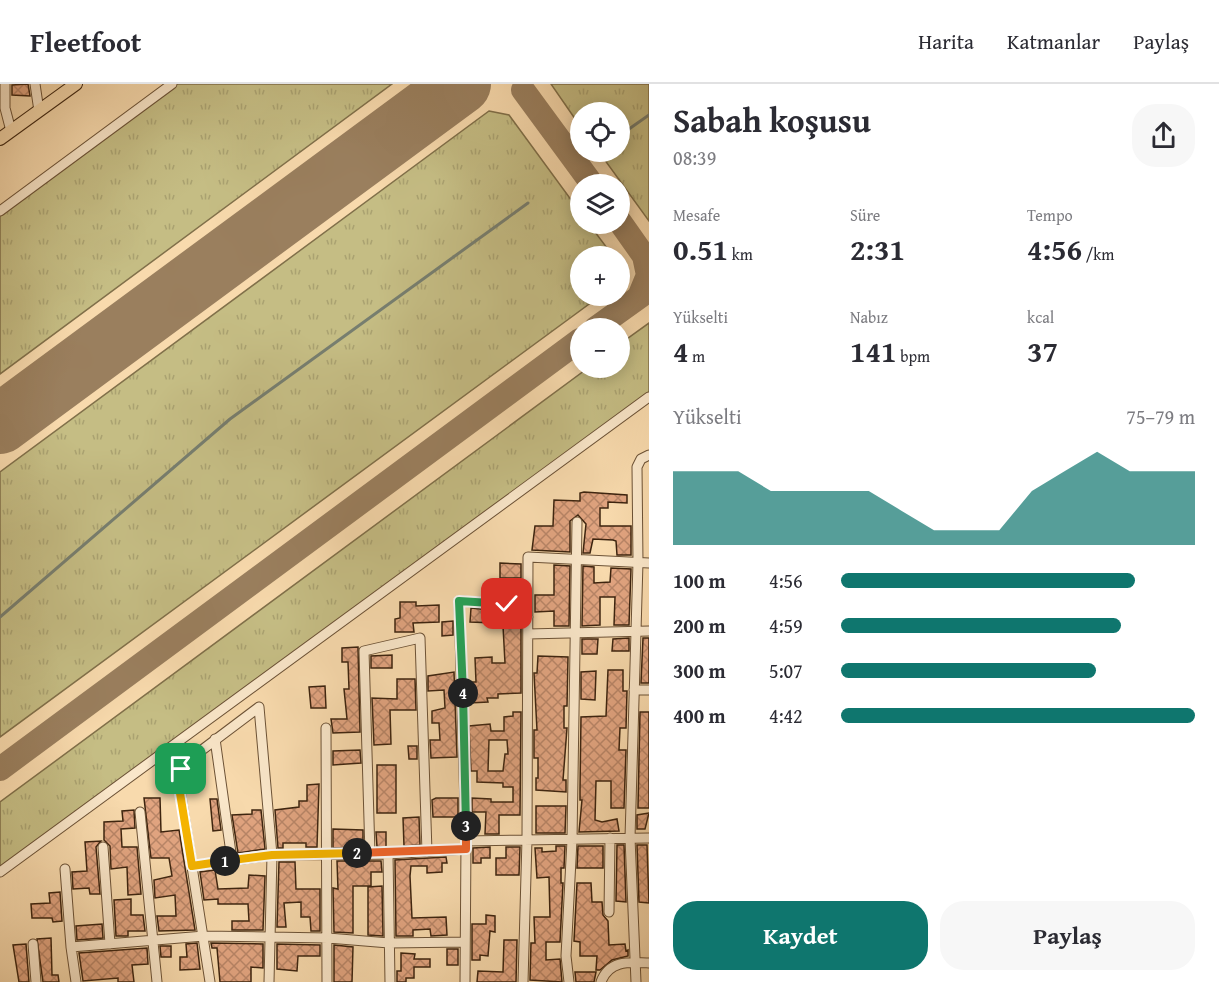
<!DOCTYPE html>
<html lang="tr">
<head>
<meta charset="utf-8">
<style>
	:root { --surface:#fff; --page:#f7f7f7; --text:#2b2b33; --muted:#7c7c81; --line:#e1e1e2; --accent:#0f766e }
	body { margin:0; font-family:"Gentium Book Plus",serif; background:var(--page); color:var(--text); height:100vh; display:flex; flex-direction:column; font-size:22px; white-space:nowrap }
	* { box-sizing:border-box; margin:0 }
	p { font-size:20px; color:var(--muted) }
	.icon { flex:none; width:33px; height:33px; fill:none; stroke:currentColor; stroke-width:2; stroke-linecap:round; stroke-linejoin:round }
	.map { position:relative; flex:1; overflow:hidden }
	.panel { display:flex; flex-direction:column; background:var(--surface); width:570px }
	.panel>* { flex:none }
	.controls { position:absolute; left:570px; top:18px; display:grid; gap:12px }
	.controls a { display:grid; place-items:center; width:60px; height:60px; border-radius:50%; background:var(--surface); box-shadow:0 3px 15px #0003; font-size:30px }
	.pin { position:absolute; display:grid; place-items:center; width:51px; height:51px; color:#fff; margin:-26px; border-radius:12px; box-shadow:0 3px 9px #0006 }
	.km { position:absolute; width:30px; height:30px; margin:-15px; border-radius:50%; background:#222; color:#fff; font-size:16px; line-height:30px; text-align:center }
	.round { display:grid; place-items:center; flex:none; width:63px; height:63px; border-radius:24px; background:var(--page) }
	.head { display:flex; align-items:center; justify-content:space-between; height:102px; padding:0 24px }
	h1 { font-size:33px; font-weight:700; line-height:45px }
	.stats { display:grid; grid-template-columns:repeat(3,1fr); gap:9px; height:102px; padding:6px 24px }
	.stats div { display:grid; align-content:center }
	.stats b { font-size:30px; font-weight:700 }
	.stats small { font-size:16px; font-weight:400 }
	.stats p { font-size:16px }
	.chart { height:168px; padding:12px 24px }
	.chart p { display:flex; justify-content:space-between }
	.chart svg { width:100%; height:108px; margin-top:6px; fill:var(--accent); opacity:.7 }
	.primary-button { display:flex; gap:12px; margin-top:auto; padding:12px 24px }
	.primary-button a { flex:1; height:69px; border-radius:24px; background:var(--accent); color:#fff; font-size:24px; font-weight:700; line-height:69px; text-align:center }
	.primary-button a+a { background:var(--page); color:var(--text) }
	ul { padding:0 24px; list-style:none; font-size:20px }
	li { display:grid; grid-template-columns:96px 72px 1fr; align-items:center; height:45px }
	li i { height:15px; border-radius:8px; background:var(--accent) }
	header { display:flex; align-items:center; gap:36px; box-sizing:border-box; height:84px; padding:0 30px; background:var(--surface); border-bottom:2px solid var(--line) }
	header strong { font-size:28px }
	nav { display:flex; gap:33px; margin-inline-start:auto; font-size:21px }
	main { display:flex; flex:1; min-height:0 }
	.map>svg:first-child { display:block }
</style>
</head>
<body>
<header>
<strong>Fleetfoot</strong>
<nav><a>Harita</a><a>Katmanlar</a><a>Paylaş</a></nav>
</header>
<main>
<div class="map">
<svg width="649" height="898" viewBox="0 0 649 898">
	<defs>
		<pattern id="grass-tufts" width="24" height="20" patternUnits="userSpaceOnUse" patternTransform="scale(1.5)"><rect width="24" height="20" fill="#c5bd84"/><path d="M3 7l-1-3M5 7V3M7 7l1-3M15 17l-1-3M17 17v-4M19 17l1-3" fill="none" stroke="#aaa271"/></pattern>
		<pattern id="building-cross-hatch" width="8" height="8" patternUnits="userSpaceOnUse" patternTransform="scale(1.5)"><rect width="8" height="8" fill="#e1a480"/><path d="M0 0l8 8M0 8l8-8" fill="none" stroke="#b88567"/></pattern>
	</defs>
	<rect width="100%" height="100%" fill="#f8daad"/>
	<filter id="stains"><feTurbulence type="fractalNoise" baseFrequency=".00333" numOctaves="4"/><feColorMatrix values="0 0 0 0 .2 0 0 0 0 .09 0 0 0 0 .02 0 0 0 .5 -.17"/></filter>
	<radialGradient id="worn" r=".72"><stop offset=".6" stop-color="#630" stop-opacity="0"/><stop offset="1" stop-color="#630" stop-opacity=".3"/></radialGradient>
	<path fill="url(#grass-tufts)" stroke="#81704a" stroke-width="1.5" d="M177 0H392L0 290V132Z
		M551 0H649V137L599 68H620V28H580V42Z
		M489 27 509 31 580 128V140H589L613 172H580V212H600L0 653V388Z
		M649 239V309L0 785V718L588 284H620V260Z"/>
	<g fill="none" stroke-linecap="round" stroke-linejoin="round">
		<path stroke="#777e6f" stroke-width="3" d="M629 45 649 31
			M0 533 230 335 528 119"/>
		<path stroke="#9a7f5e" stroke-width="24" d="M523 6 592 100
			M620 138 644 172
			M639 213 648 191 644 172 649 178
			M596 244 649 206
			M0 685 580 256"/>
		<path stroke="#9a7f5e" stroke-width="60" d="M0 340 461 0"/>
	</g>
	<path fill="url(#building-cross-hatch)" stroke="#3d240f" stroke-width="1.5" fill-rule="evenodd" d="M28 0 30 12 12 11V1Z
		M584 408 627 411V419L608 418V424H600V442H631V471H617L616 457 613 456 593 455 590 469H583L586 440 578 431 570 437V468L532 466 535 442H553L554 416 580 417V409Z
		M500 479 521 480V494H500Z
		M554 481 570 482 569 542H554V527L535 528V511H554Z
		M583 482 594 483V499L610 498 611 484 631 485 629 541H614L615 513H600V541L582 542Z
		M400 518H416V522L439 521V538L413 539 414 548H395V535L400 534Z
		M471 524 490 526V530H494V539L470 538Z
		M453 537V551L442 552V538Z
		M503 542H521V609L498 610V614H487L488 618 469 619 468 598H476L475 574 492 573V579H505Z
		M629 554V567H612L613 555Z
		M643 554H649V599H641Z
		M582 555H598L597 570H582Z
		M358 563 360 648 333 649 331 635H347L344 605H349L348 578H342V564Z
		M392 571V584H371V572Z
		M538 572 568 573 567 622H564V644H567L563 696H566V708L536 706V694H538V674H534V646H537L534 589H537Z
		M608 586H623V607H627L626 644H620L619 666H626L624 724H611V697H596L595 736 602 738 617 735 619 747 579 748 582 716H580V705L581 633 606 632Z
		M596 587 595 616 581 615V588Z
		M454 588 457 673 431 674 430 656H440L439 639H432V627L445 624 444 606 428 607V592Z
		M397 595H415L416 626H390L391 660 374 661 372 614 397 615Z
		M325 602 326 624H311L309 603Z
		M513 628H521L520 731H499V750H485L486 728H472V714L491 715V718H513V703H503V699L477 698V687H471L469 642 490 640 491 647H504V633L513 632ZM489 656H507L508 670H505L503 687H488Z
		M640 628H649V724H638Z
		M408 662H417V675H409Z
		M360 666 361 679 333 681V667Z
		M377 681H396V729H377Z
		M319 700 317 763H306V759H283V764H278L275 726 299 723V717H307V701Z
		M144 714H160L161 748 179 746 195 846 159 847 157 832H176L175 811 155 814 154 796 172 792 169 774H151Z
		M436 714H458V733H433L432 716Z
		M210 715H217L221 746 213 747Z
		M536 722H566L565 749H536Z
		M134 726 135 744 121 745 122 763H137L141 810 128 811 127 783 111 785 110 762 104 756V738L123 737 122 727Z
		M252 726H261L265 765 238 769 232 731 252 730Z
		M649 729 645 745H637V731Z
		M419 733 420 761 404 762 403 734Z
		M333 745 363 746V763L333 764Z
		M376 748H386V763H377Z
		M101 757 96 763 100 810H90L89 804 73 805 72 788 87 787 85 758Z
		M617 761H624L626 818 616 817Z
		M637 761H647L649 819 639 818Z
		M556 762H565L564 784H561V799H563L560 858H546V876L560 875 562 898 530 896 531 859H535L534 833H550L549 793 537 794 535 764H542V768L556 767Z
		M578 762H603V784H577Z
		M490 763V774H481V779H473V764Z
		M506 763H520L519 791H496V774H506Z
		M446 773 447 779H442V788L427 789V782H411L410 792 412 834 446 833 447 851 431 852 430 845 413 846V852H396L395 776Z
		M337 777H381L382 788H371V802H353V849L334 848 333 804 338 805Z
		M279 778H295L296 805H320V847H311L310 833H301V818L284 819 286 843H277Z
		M215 786 218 805 248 804 249 791 265 792 263 846H232V837H249L248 820H218V815L204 816 200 788Z
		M577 799H591L592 818H602L603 831 608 837 609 861 625 860 626 867 628 866V872L612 876 600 886H596L597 872H580V858L574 857Z
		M382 802 383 852 368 851V803Z
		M60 808 62 837 53 838 52 834H32L31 820 50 819 49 809Z
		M131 815V831H143L145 847H128V852H116L114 816Z
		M486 831 495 832V848L490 847 488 872 480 871V876H472V840H486Z
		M102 840 103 854 77 856 76 842Z
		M51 854 52 891H58L59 898H43L37 855Z
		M504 856H517L516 898H477L478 887 503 888Z
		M197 859 200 885 180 886V873H187L186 860Z
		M211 859 263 860V884L251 883V898H220L217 864H212Z
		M26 860 29 898H19L13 861Z
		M277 860 320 861V872H298L297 887 277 885Z
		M334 861 353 863 352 898H334Z
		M160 862H171V873H161Z
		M147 864 148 880 132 881 134 898H118V894L83 897 79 869Z
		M447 865H458V881H447Z
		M401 869 415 870 414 875H430V883H414V894H406V898H397V887H401Z
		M575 888H596L594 898H576Z"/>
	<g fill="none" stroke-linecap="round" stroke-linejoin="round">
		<defs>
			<path id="minor" d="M5 0V24L11 47
				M35 0 39 27
				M0 127 172 0
				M528 550 649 547
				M634 606H649
				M259 623 272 771 269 898
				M326 644 327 898
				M215 655 232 776
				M140 728 157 898
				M466 757 649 754
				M103 763 110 860
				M370 770 364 567 420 554 427 768
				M388 770 390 898
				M192 782 272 771 388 770 466 765
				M65 785 71 863
				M0 788 649 313
				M609 828 610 754
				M33 860 36 898
				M76 898 71 863 204 852 328 854 389 859 465 858
				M210 898 178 693 186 678 259 623
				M465 898 466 757 459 517 507 520 528 533
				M523 898 527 755 528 473 649 479
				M569 898 566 872 572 756 577 438
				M601 898C609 876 629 878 649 879
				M636 898 630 754 638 478 637 383 641 375 649 371"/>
			<path id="major" d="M0 55 76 0"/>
		</defs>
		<use href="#minor" stroke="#6c5236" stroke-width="11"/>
		<use href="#major" stroke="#3d240f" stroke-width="14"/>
		<use href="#minor" stroke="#fae7ca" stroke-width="9"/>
		<use href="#major" stroke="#f8daad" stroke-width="12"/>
	</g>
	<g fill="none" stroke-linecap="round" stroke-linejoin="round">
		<defs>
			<path id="split-1" d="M181 685 178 697 192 782 225 777"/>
			<path id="split-2" d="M225 777 272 771 357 769"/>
			<path id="split-3" d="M357 769 466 765V742"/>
			<path id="split-4" d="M463 609 466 742"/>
			<path id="split-5" d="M463 609 459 517 507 520"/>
		</defs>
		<use href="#split-1" stroke="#fff" stroke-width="12"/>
		<use href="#split-2" stroke="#fff" stroke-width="12"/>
		<use href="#split-3" stroke="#fff" stroke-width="12"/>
		<use href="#split-4" stroke="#fff" stroke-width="12"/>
		<use href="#split-5" stroke="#fff" stroke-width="12"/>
		<use href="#split-1" stroke="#f5b400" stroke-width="8"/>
		<use href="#split-2" stroke="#f5b400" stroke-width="8"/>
		<use href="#split-3" stroke="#f0652b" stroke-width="8"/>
		<use href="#split-4" stroke="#22a559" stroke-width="8"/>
		<use href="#split-5" stroke="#22a559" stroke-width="8"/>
	</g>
	<rect width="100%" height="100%" filter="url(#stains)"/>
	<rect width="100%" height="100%" fill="url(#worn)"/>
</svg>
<div class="controls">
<a><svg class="icon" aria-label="locate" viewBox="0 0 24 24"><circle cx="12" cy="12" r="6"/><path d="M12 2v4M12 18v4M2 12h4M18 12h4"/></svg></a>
<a><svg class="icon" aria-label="layers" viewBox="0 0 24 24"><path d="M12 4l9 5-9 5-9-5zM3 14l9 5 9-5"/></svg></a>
<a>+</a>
<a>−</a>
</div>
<div class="pin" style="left:181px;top:685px;background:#1e9e55"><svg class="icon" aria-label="arrive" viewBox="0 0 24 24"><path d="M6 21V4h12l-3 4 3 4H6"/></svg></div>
<div class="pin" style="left:507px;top:520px;background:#d93025"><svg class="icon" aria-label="check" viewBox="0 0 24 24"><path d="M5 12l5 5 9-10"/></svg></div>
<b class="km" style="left:225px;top:777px">1</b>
<b class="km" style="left:357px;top:769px">2</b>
<b class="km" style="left:466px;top:742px">3</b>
<b class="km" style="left:463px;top:609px">4</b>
</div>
<section class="panel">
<div class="head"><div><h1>Sabah koşusu</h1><p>08:39</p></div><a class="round"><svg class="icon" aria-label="share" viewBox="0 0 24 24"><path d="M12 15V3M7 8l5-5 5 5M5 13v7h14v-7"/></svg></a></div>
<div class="stats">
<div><p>Mesafe</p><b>0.51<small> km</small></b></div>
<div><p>Süre</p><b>2:31</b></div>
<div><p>Tempo</p><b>4:56<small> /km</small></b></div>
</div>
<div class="stats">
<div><p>Yükselti</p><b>4<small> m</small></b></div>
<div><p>Nabız</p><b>141<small> bpm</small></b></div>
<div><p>kcal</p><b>37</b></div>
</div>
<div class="chart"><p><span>Yükselti</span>75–79 m</p>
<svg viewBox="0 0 160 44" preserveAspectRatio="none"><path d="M0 44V14L10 14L20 14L30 22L40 22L50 22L60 22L70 30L80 38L90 38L100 38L110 22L120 14L130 6L140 14L150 14L160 14V44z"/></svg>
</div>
<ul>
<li><b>100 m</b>4:56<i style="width:83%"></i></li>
<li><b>200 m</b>4:59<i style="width:79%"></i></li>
<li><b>300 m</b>5:07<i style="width:72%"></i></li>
<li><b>400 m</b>4:42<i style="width:100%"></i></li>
</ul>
<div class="primary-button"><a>Kaydet</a><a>Paylaş</a></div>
</section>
</main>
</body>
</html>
